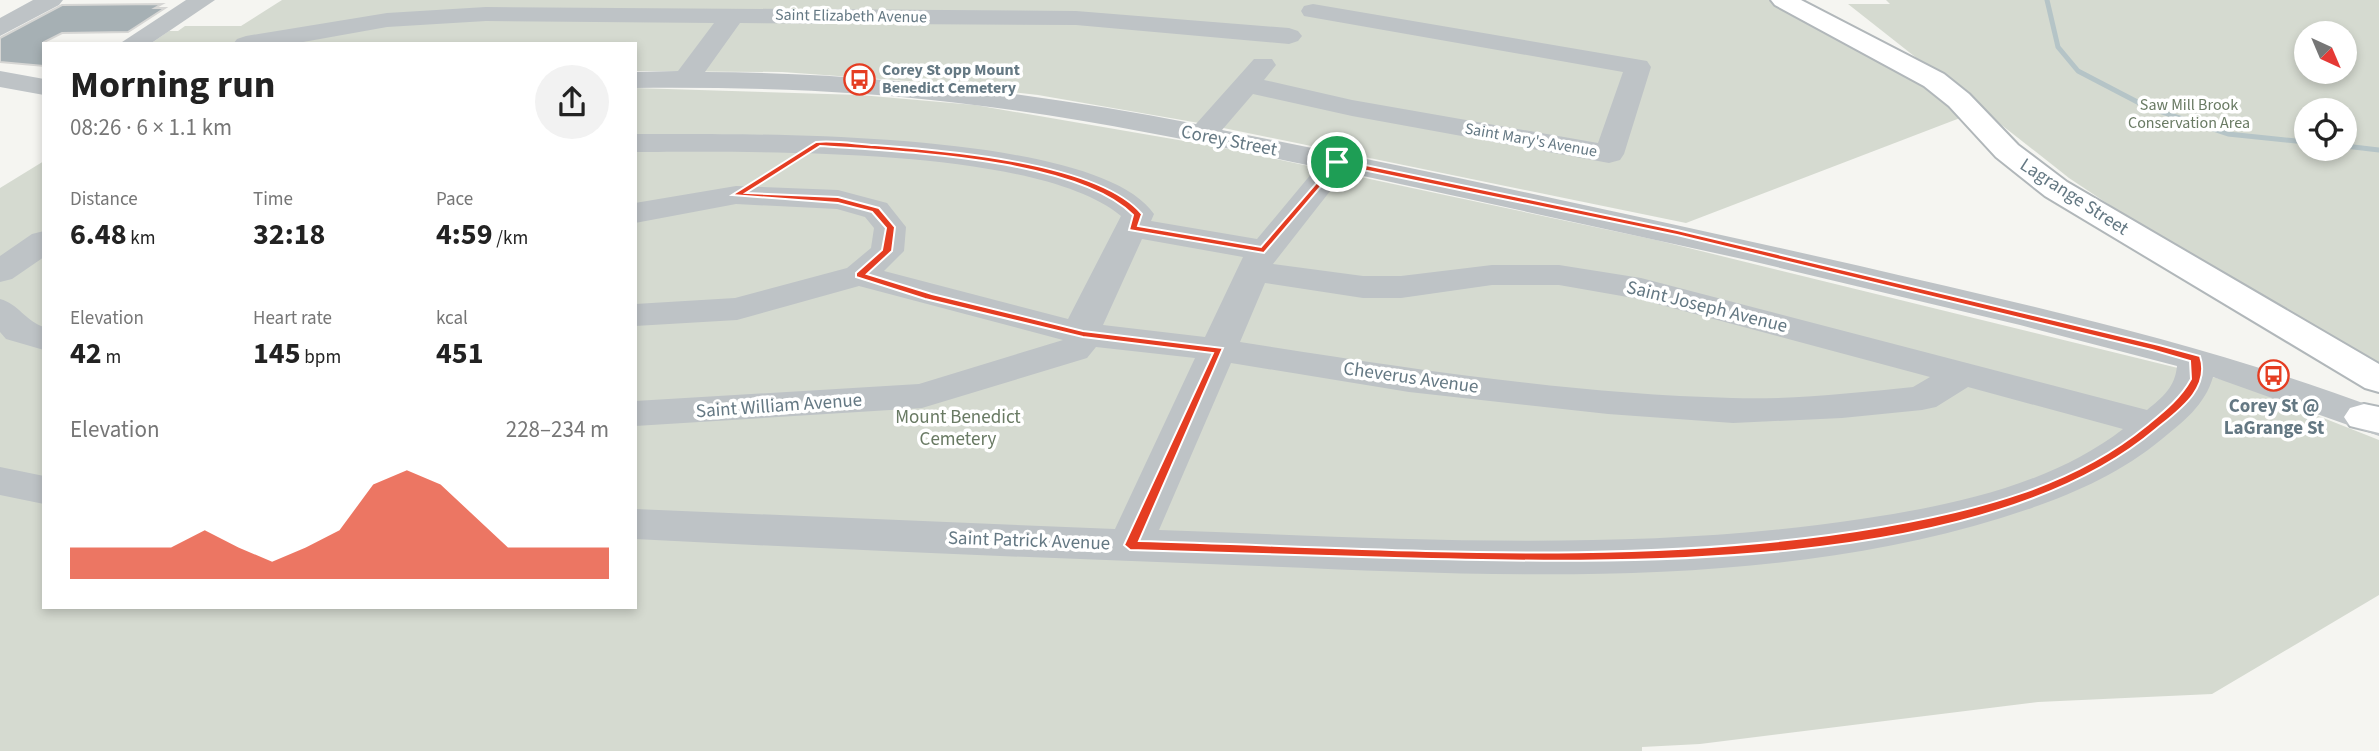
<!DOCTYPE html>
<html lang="en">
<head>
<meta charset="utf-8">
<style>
	:root { --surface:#fff; --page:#f2f2f2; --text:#222; --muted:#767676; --accent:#e53d22 }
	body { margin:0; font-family:"Source Sans 3",sans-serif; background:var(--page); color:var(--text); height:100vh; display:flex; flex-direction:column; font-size:26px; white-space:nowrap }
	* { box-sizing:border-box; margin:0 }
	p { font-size:23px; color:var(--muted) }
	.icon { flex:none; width:38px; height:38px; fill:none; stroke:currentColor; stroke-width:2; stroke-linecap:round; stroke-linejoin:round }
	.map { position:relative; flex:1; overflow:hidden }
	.side { position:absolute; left:42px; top:42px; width:595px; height:567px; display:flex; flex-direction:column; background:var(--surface); border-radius:0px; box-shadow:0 4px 10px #0003 }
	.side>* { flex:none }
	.needle { width:46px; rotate:136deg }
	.buttons { position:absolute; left:2294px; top:21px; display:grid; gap:14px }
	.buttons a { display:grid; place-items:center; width:63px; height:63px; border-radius:50%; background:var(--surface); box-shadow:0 4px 10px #0003; font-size:35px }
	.pin { position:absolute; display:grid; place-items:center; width:60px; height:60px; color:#fff; margin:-30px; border:4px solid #fff; border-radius:50%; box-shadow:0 2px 7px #0007 }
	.round { display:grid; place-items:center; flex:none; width:74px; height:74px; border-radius:37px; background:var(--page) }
	.headline { display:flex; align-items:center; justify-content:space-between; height:119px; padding:0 28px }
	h1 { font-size:38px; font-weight:700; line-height:52px }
	.stats { display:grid; grid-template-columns:repeat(3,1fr); gap:10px; height:119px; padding:7px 28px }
	.stats div { display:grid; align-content:center }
	.stats b { font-size:30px; font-weight:700 }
	.stats small { font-size:19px; font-weight:400 }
	.stats p { font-size:19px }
	.chart { height:196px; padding:14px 28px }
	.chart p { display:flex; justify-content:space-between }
	.chart svg { width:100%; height:126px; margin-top:7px; fill:var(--accent); opacity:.7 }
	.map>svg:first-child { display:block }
</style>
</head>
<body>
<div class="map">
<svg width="2379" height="751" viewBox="0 0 2379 751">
	<rect width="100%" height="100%" fill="#f5f5f1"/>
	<path fill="#d5dad0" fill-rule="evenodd" d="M282 0H1769C1835 33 1910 63 1960 118L1686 223 1199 123 1038 95 922 82 782 72 635 71V44H150L169 31H178L185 26H241Z
		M1886 0H2379V368L2240 292 2069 178 1848 4H1890ZM2306 33H2345V72H2306ZM2306 110H2345V149H2306Z
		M635 88 860 95 975 105 1219 147 1656 240 2182 369 2235 383 2379 440V595L2212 694 2038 702 1700 744 1642 747V751H0V188L44 161V607H635Z"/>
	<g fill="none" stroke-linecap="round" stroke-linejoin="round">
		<path stroke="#b5c4c7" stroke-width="5" d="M2047 0 2058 47 2078 71 2147 107 2228 134 2306 142
			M2345 146 2379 150"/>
	</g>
	<path fill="#a6b0b4" stroke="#d6d6d4" stroke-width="2" d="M162 4 155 8H165L128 32 62 33 44 42V66L0 62V38L62 5Z"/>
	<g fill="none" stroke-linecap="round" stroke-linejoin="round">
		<defs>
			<path id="major" d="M1771 0H1801L1944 74 1969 94 2018 145 2067 182 2379 364V392L2365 388 2045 196 1996 157 1949 106 1924 86 1775 5Z
				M2364 404 2379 407V433L2350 426 2344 417 2350 408Z"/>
		</defs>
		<use href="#major" stroke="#b1b7ba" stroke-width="4"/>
		<path fill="#bec3c6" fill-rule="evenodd" d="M33 0H63L59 5 0 36V18Z
			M186 0H215L150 44H119Z
			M1313 4 1647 61 1651 67 1624 154 1620 160 1609 163 1352 116 1253 94 1222 130C1436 172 1648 218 1860 266 2036 307 2210 345 2379 409V436L2213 377C2205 405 2183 422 2162 439 2115 478 2059 500 2001 518 1750 595 1468 574 1209 564 1018 557 827 549 635 539V509L1115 529 1195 358 1096 347 1087 358 922 408 635 426V401L919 384 1063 340 859 286 737 320 635 326V304L735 298 847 268 871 248 874 228 865 217 837 209 736 204 635 223V203L736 186 838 190 887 203 906 227 904 251 884 271 1068 319 1121 216C1036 145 749 152 635 152V134C738 134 1095 128 1154 214L1151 221 1257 239 1317 167C1198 142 1079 117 958 103 851 90 743 87 635 88V72L678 71 714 23 486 21 387 27 292 44H233L237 39 246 36 387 13 486 7 1076 11 1289 28 1298 31 1302 36 1298 41 1289 44 1076 25 740 23 705 72C870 73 1033 92 1196 124L1254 59H1272L1276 65 1264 80 1352 100 1598 143 1623 72 1304 16 1301 11 1304 6ZM1345 172 1747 260 2020 325 2177 366C2175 387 2163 397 2147 410L1641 278 1559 265H1492L1401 276H1363L1273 264ZM1142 239 1243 257 1205 337 1103 325ZM1265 283 1363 298H1401L1492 285H1559L1639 299 1930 377 1913 387C1853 393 1792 400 1732 398 1567 394 1402 367 1240 342ZM1231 363 1409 392 1608 414 1733 423 1842 418 1922 410 1936 407 1968 387 2123 429C2051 485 1950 506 1861 519 1629 554 1393 538 1159 530Z
			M0 71 44 79V95L0 87Z
			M44 231V257L12 279 0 282V256L32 234Z
			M0 299C19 304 25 321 44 327V350L6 339 0 332Z
			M0 467 44 476V504L0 495Z"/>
		<use href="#major" fill="#fff" fill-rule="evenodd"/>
	</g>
	<path fill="#e53d22" stroke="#fff" stroke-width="2" fill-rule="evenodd" d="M816 142C835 140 856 144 875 145 942 150 1098 162 1142 214L1138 226 1261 247 1337 159 1677 230 2159 345 2200 356C2211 389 2178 411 2156 429 1985 574 1611 564 1395 558 1307 555 1218 553 1130 550L1124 545 1213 353 1083 337 925 299 856 277V273L882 250 886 228 872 212 838 203 732 195ZM820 146C900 152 1076 158 1133 215L1129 230 1264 253 1339 165 1677 235 2152 350 2190 361 2191 379C2180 399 2163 412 2146 426 2072 487 1974 511 1881 527 1637 569 1386 548 1139 541L1223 348 1083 331 932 294 867 274 892 251 895 227 879 208 838 197 746 193Z"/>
	<defs>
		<symbol id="bus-ring" viewBox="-11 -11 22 22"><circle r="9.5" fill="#fff" stroke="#e53d22" stroke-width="1.5"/><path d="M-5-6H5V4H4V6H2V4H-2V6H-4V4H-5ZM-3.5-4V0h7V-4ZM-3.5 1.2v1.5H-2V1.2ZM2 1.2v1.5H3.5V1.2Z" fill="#e53d22"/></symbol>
	</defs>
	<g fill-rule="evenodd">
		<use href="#bus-ring" x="842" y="62" width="35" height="35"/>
		<use href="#bus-ring" x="2256" y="358" width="35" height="35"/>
	</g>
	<g text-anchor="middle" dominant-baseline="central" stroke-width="7" stroke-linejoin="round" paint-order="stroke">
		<g font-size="16" fill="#647883" stroke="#fff">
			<text transform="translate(851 16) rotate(1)">Saint Elizabeth Avenue</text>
			<text transform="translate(1531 140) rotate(10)">Saint Mary's Avenue</text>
		</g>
		<g font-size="16" font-weight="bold" fill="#647883" stroke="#fff" text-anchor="start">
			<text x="882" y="70">Corey St opp Mount<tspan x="882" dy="18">Benedict Cemetery</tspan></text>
		</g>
		<g font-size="16" fill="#697a63" stroke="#fff">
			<text x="2189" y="105">Saw Mill Brook<tspan x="2189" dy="18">Conservation Area</tspan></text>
		</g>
		<g font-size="19" fill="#647883" stroke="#fff">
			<text transform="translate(1229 141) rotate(11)">Corey Street</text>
			<text transform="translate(2074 197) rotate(33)">Lagrange Street</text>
			<text transform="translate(1707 307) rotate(14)">Saint Joseph Avenue</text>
			<text transform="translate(1411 378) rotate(8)">Cheverus Avenue</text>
			<text transform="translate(779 406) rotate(-4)">Saint William Avenue</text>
			<text transform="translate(1029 541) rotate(2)">Saint Patrick Avenue</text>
		</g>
		<g font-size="19" font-weight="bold" fill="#647883" stroke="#fff">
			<text x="2274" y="406">Corey St @<tspan x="2274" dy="22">LaGrange St</tspan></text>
		</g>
		<g font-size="19" fill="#697a63" stroke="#fff">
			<text x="958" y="417">Mount Benedict<tspan x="958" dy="22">Cemetery</tspan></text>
		</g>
	</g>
</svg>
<div class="buttons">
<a><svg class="needle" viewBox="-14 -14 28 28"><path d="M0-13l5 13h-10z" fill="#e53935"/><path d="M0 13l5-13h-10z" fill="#767676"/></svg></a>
<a><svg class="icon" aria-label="locate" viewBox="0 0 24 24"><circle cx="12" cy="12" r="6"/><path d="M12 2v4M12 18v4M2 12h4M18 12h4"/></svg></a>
</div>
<div class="pin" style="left:1337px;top:162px;background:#1e9e55"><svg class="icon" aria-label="arrive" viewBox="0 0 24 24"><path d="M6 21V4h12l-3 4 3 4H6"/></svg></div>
<section class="side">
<div class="headline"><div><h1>Morning run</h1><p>08:26 · 6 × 1.1 km</p></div><a class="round"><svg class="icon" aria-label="share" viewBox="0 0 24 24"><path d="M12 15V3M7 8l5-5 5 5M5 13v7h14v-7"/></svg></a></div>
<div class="stats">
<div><p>Distance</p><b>6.48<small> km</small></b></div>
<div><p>Time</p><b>32:18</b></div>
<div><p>Pace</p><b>4:59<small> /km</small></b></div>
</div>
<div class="stats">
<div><p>Elevation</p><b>42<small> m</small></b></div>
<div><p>Heart rate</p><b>145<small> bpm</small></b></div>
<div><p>kcal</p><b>451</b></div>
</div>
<div class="chart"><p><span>Elevation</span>228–234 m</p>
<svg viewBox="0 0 160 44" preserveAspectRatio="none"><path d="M0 44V33L10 33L20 33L30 33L40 27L50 33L60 38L70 33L80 27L90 11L100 6L110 11L120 22L130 33L140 33L150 33L160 33V44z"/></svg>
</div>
</section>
</div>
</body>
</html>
